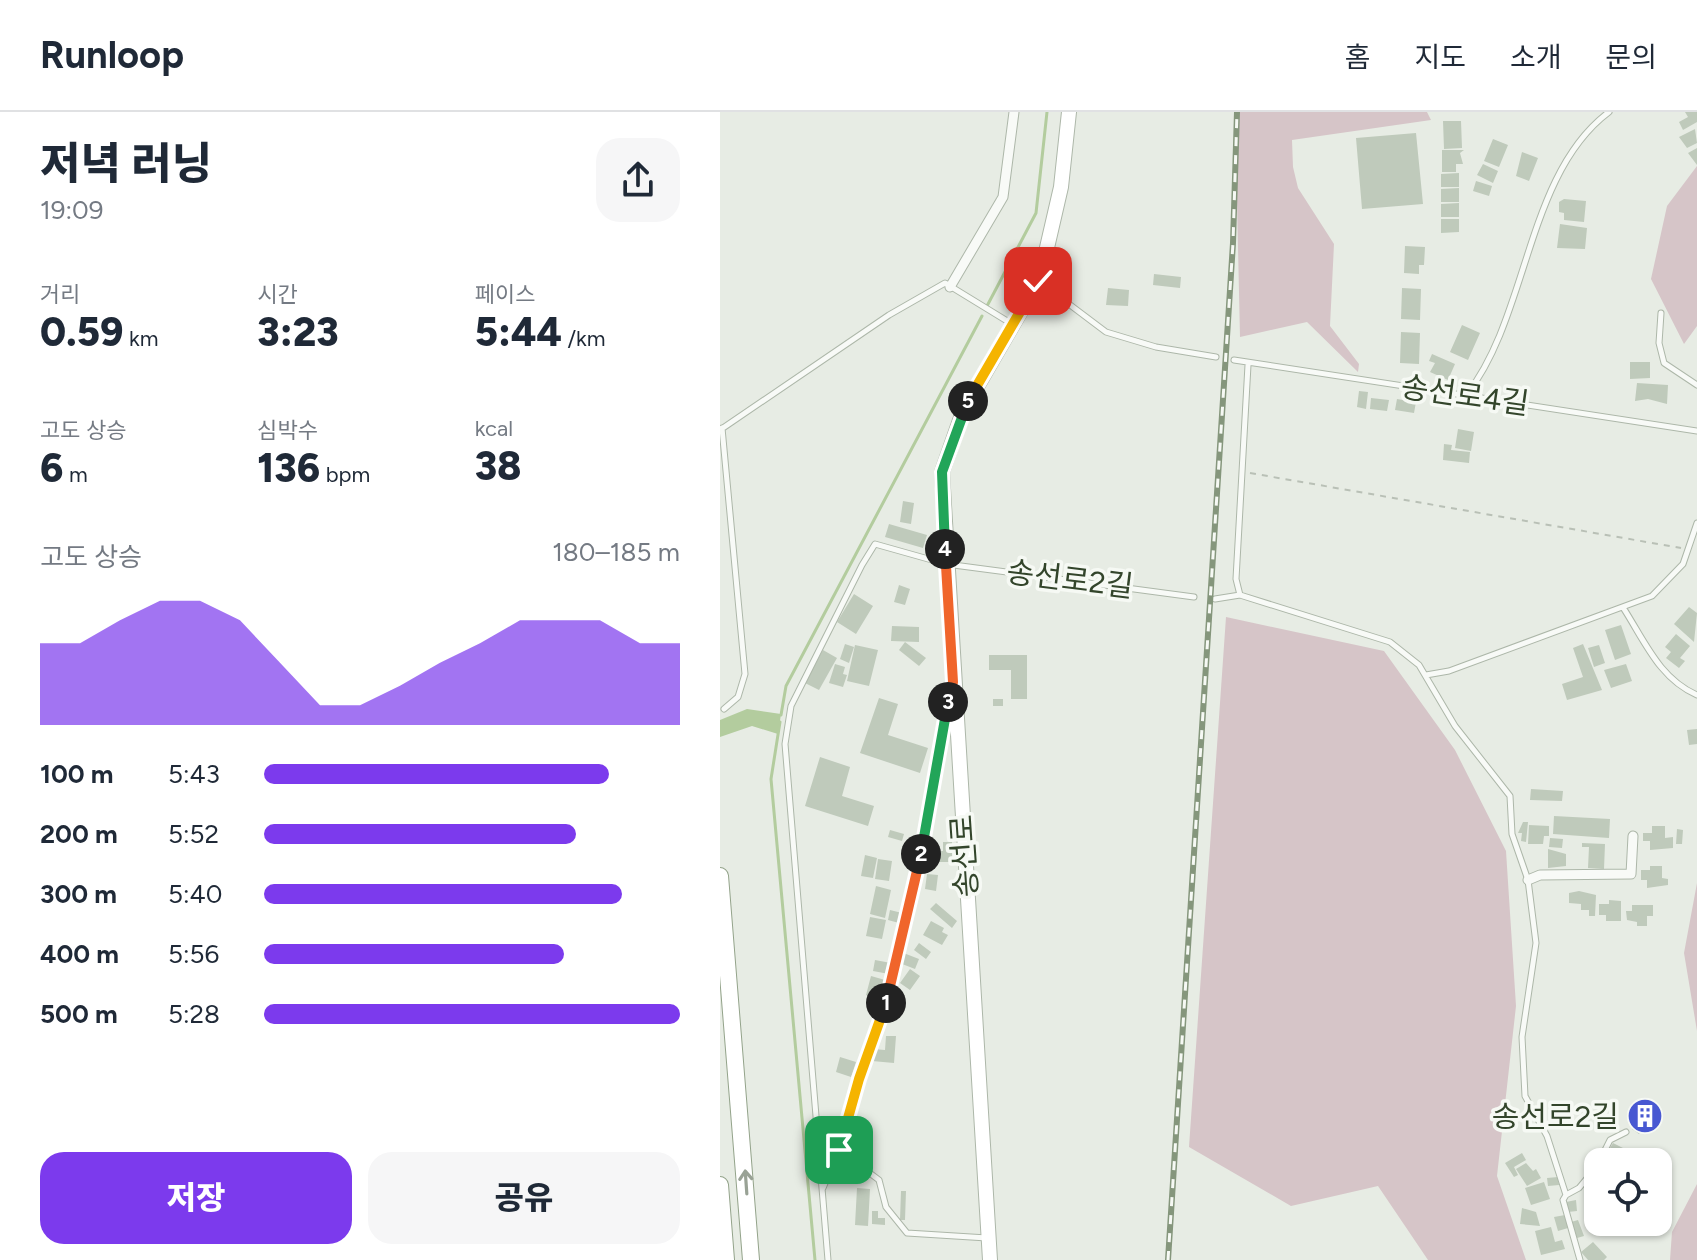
<!DOCTYPE html>
<html lang="ko">
<head>
<meta charset="utf-8">
<style>
	:root { --surface:#fff; --page:#f6f6f7; --text:#1f2937; --muted:#747a83; --line:#e0e1e3; --accent:#7c3aed }
	body { margin:0; font-family:Figtree,"Noto Sans KR",sans-serif; background:var(--page); color:var(--text); height:100vh; display:flex; flex-direction:column; font-size:30px; white-space:nowrap }
	* { box-sizing:border-box; margin:0 }
	p { font-size:26px; color:var(--muted) }
	.icon { flex:none; width:44px; height:44px; fill:none; stroke:currentColor; stroke-width:2; stroke-linecap:round; stroke-linejoin:round }
	.map { position:relative; flex:1; overflow:hidden }
	.sheet { display:flex; flex-direction:column; background:var(--surface); width:720px }
	.sheet>* { flex:none }
	.buttons { position:absolute; left:864px; top:1036px; display:grid; gap:16px }
	.buttons a { display:grid; place-items:center; width:88px; height:88px; border-radius:16px; background:var(--surface); box-shadow:0 2px 6px #0004; font-size:40px }
	.pin { position:absolute; display:grid; place-items:center; width:68px; height:68px; color:#fff; margin:-34px; border-radius:16px; box-shadow:0 4px 12px #0006 }
	.km { position:absolute; width:40px; height:40px; margin:-20px; border-radius:50%; background:#222; color:#fff; font-size:22px; line-height:40px; text-align:center }
	.round { display:grid; place-items:center; flex:none; width:84px; height:84px; border-radius:24px; background:var(--page) }
	.summary { display:flex; align-items:center; justify-content:space-between; height:136px; padding:0 40px }
	h1 { font-size:44px; font-weight:800; line-height:60px }
	.figures { display:grid; grid-template-columns:repeat(3,1fr); gap:12px; height:136px; padding:8px 40px }
	.figures div { display:grid; align-content:center }
	.figures b { font-size:40px; font-weight:800 }
	.figures small { font-size:22px; font-weight:400 }
	.figures p { font-size:22px }
	.chart { height:224px; padding:16px 40px }
	.chart p { display:flex; justify-content:space-between }
	.chart svg { width:100%; height:144px; margin-top:8px; fill:var(--accent); opacity:.7 }
	.action { display:flex; gap:16px; margin-top:auto; padding:16px 40px }
	.action a { flex:1; height:92px; border-radius:24px; background:var(--accent); color:#fff; font-size:32px; font-weight:800; line-height:92px; text-align:center }
	.action a+a { background:var(--page); color:var(--text) }
	ul { padding:0 40px; list-style:none; font-size:26px }
	li { display:grid; grid-template-columns:128px 96px 1fr; align-items:center; height:60px }
	li i { height:20px; border-radius:10px; background:var(--accent) }
	header { display:flex; align-items:center; gap:48px; box-sizing:border-box; height:112px; padding:0 40px; background:var(--surface); border-bottom:2px solid var(--line) }
	header strong { font-size:38px }
	nav { display:flex; gap:44px; margin-inline-start:auto; font-size:28px }
	main { display:flex; flex:1; min-height:0 }
	.map>svg:first-child { display:block }
</style>
</head>
<body>
<header>
<strong>Runloop</strong>
<nav><a>홈</a><a>지도</a><a>소개</a><a>문의</a></nav>
</header>
<main>
<section class="sheet">
<div class="summary"><div><h1>저녁 러닝</h1><p>19:09</p></div><a class="round"><svg class="icon" aria-label="share" viewBox="0 0 24 24"><path d="M12 15V3M7 8l5-5 5 5M5 13v7h14v-7"/></svg></a></div>
<div class="figures">
<div><p>거리</p><b>0.59<small> km</small></b></div>
<div><p>시간</p><b>3:23</b></div>
<div><p>페이스</p><b>5:44<small> /km</small></b></div>
</div>
<div class="figures">
<div><p>고도 상승</p><b>6<small> m</small></b></div>
<div><p>심박수</p><b>136<small> bpm</small></b></div>
<div><p>kcal</p><b>38</b></div>
</div>
<div class="chart"><p><span>고도 상승</span>180–185 m</p>
<svg viewBox="0 0 160 44" preserveAspectRatio="none"><path d="M0 44V19L10 19L20 12L30 6L40 6L50 12L60 25L70 38L80 38L90 32L100 25L110 19L120 12L130 12L140 12L150 19L160 19V44z"/></svg>
</div>
<ul>
<li><b>100 m</b>5:43<i style="width:83%"></i></li>
<li><b>200 m</b>5:52<i style="width:75%"></i></li>
<li><b>300 m</b>5:40<i style="width:86%"></i></li>
<li><b>400 m</b>5:56<i style="width:72%"></i></li>
<li><b>500 m</b>5:28<i style="width:100%"></i></li>
</ul>
<div class="action"><a>저장</a><a>공유</a></div>
</section>
<div class="map">
<svg width="977" height="1148" viewBox="0 0 977 1148">
	<rect width="100%" height="100%" fill="#e7ece4"/>
	<path fill="#d6c5c8" d="M515 0H707L711 8 572 28 573 55 578 76 614 132 610 214 639 252 638 260 587 210 520 225Z
		M977 54V214L964 232 931 167 947 94Z
		M506 505 664 539 735 638 786 739 796 894 777 1064 806 1148H708L658 1074 571 1094 469 1035Z
		M977 771V919L964 841Z
		M977 1072V1148H950L952 1120Z"/>
	<path fill="#b3cc9e" d="M27 597 61 602 58 622 32 614 0 625V608Z"/>
	<g fill="none" stroke-linecap="round" stroke-linejoin="round">
		<path stroke="#b3cc9e" stroke-width="3" d="M267 194 316 101 327 0
			M61 603 66 574 262 204
			M60 610 51 667 95 1148"/>
	</g>
	<path fill="#bfcabb" d="M965 0H977V10L963 18 959 10 968 5Z
		M723 9H741L742 36 724 37Z
		M975 17 977 31 967 36 959 25Z
		M696 21 703 92 642 97 636 26Z
		M773 27 788 33 779 55 764 49Z
		M977 36V53L968 41Z
		M722 38H744L740 41 743 52H736V60H722Z
		M802 40 818 46 809 69 796 64Z
		M763 52 778 59 773 71 757 63Z
		M739 61V75H721V62Z
		M756 69 772 74 769 84 753 79Z
		M739 76V90H721V77Z
		M844 87 866 89 864 110 844 108V101L839 100V90Z
		M739 91V105H721V92Z
		M721 107H739V120L721 121Z
		M840 112 867 116 865 137 837 136Z
		M685 134 705 135 704 153H699V162L684 161Z
		M434 162 461 165 460 176 433 173Z
		M388 176 409 178 408 194 386 193Z
		M682 176 701 177 700 208 681 207Z
		M742 213 760 221 748 248 730 240Z
		M681 220 700 221 699 252 680 251Z
		M712 242 735 252 728 268 710 260 715 251 709 249Z
		M910 250H930V266L910 267Z
		M917 271 948 273 947 292 928 287 915 289Z
		M639 279 648 280 646 297 637 295Z
		M651 286 669 288 667 299 650 297Z
		M677 287 696 290 694 301 675 298Z
		M738 317 754 320 751 339 735 336Z
		M724 332 732 333 731 338 750 340 749 351 723 348Z
		M183 389 194 391 191 412 180 410Z
		M169 412 207 423 203 436 165 425Z
		M179 473 190 477 185 493 174 490Z
		M134 482 153 494 136 522 117 510Z
		M969 495 977 501 974 530 954 512Z
		M901 513 911 542 895 548 885 518Z
		M172 514 199 515V530L171 529Z
		M956 522 970 534 960 546 965 549 959 556 946 546 951 540 945 535Z
		M185 530 206 546 199 554 179 538Z
		M125 532 134 535 129 551 120 547Z
		M863 532 882 578 847 588 842 572 863 565 853 536Z
		M135 533 158 538 149 574 127 569Z
		M879 533 885 551 874 555 868 536Z
		M103 538 117 546 99 578 85 571Z
		M269 543H307V587H291V558H269Z
		M115 552 125 555 123 562 127 563 123 575 109 571Z
		M906 552 912 569 891 576 884 558Z
		M159 586 178 592 168 623 208 636 200 661 140 641Z
		M273 587H283V594H273Z
		M977 617V632L969 633 967 618Z
		M100 645 130 655 122 684 154 694 148 714 85 694Z
		M811 677 843 679 842 689 810 688Z
		M834 704 890 707 889 726 833 722Z
		M803 710H808L806 730 801 729 802 721H798Z
		M809 713 829 714V724H824L823 732H808Z
		M932 714H945V726L953 725V736L930 738V729H923V721H932Z
		M957 717 963 718 962 732H956Z
		M170 718 184 722 182 729 168 725Z
		M830 726 843 727 842 736 829 735Z
		M223 730H232V750H214V739H223Z
		M862 731 885 732 884 757 868 756 869 735H862Z
		M828 737 846 742V754L828 756Z
		M145 743 157 746 153 766 141 764Z
		M158 747 172 749 169 769 155 767Z
		M930 754H942V766L948 767V773L927 776V768H921V758H930Z
		M207 762 218 763 216 779 205 777Z
		M156 774 171 778 165 806 150 802Z
		M859 779 876 783 875 804H869V798H861V792L849 791V781Z
		M889 788 901 789V809H886V803H879V792H889Z
		M216 791 237 809 232 816 210 797Z
		M912 793H933V804H927V814H917V810L907 808 906 799H912Z
		M170 798 182 801 179 811 168 808Z
		M150 805 166 808 162 827 146 824Z
		M211 809 224 816 222 820 228 823 222 833 203 823Z
		M199 831 211 840 206 847 194 838Z
		M181 840 199 847 195 857 177 850Z
		M155 848 171 851 169 862 153 859Z
		M190 857 200 864 190 878 180 871Z
		M151 864 165 868 160 887 146 883Z
		M174 881 185 887 180 897 169 891Z
		M166 924H176L174 951 152 949 153 937 165 938Z
		M120 945 136 950 131 965 116 960Z
		M927 993 935 998 919 1022 912 1017Z
		M131 1016H143V1032H131Z
		M893 1031 907 1038 902 1050H882Z
		M802 1041 806 1048 794 1055 798 1063 794 1065 785 1051Z
		M806 1051 813 1059 816 1057 821 1066 807 1074 796 1057Z
		M838 1065 839 1073 828 1074 827 1066Z
		M824 1070 830 1087 811 1093 805 1076Z
		M137 1076 150 1077 148 1114 135 1113Z
		M181 1079H186L185 1108H180Z
		M856 1088 857 1099 848 1100 846 1090Z
		M802 1096 816 1100 820 1114 800 1112Z
		M152 1099H158V1106H165V1113L152 1112Z
		M845 1103 848 1116 838 1119 834 1105Z
		M858 1108 864 1124 857 1126 851 1110Z
		M911 1110H938L939 1114 913 1121Z
		M831 1115 835 1130 842 1128 845 1137 821 1143 815 1119Z
		M873 1130 887 1145 884 1148H868L861 1140Z"/>
	<g fill="none" stroke-linecap="round" stroke-linejoin="round">
		<defs>
			<path id="lane" d="M321 171 386 220 436 235 496 245
				M941 201 939 231 944 251 977 273
				M514 248 977 319
				M747 282C809 203 806 62 889 0
				M2 316 25 562 18 585 4 597
				M0 318 169 203 225 171 292 212
				M520 483 516 467 528 253
				M495 487 520 483 670 530 699 553 735 614 790 684 792 722 808 768 816 831 802 925 805 984 827 1024 846 1083 843 1088 860 1148
				M904 497C925 530 940 567 977 583
				M706 563 729 559 932 484 963 452 977 411
				M119 1038 159 1068 166 1095 187 1121 267 1126
				M879 1050 890 1028 906 1020
				M103 1076 119 1038 166 890 204 729 230 584
				M846 1083 859 1076 878 1053
				M108 1148 65 632 71 594 142 453 155 432 226 452 474 485"/>
			<path id="street" d="M230 175 283 85 294 0
				M808 768 820 763 911 762 913 724"/>
			<path id="secondary" d="M270 1148 222 360 244 297 320 166 341 75 349 0"/>
			<path id="highway" d="M0 764 31 1148
				M0 1073 6 1148"/>
		</defs>
		<use href="#lane" stroke="#adb7a9" stroke-width="7"/>
		<use href="#street" stroke="#adb7a9" stroke-width="11"/>
		<use href="#secondary" stroke="#adb7a9" stroke-width="16"/>
		<use href="#highway" stroke="#93a38a" stroke-width="18"/>
		<path stroke="#b9c0b6" stroke-width="2" stroke-dasharray="6 6" stroke-linecap="butt" d="M530 361 961 436"/>
		<use href="#lane" stroke="#f8faf7" stroke-width="5"/>
		<use href="#street" stroke="#f8faf7" stroke-width="9"/>
		<use href="#secondary" stroke="#fff" stroke-width="14"/>
		<use href="#highway" stroke="#fff" stroke-width="16"/>
		<defs>
			<path id="rail" d="M448 1148 513 131 517 0"/>
		</defs>
		<use href="#rail" stroke="#85967c" stroke-width="6"/>
		<use href="#rail" stroke="#f6f9f4" stroke-width="3" stroke-dasharray="9" stroke-linecap="butt"/>
	</g>
	<defs><path id="oneway-shaft" d="M-6 0H5M1.5-3L5.5 0L1.5 3" fill="none" stroke-width="1.6" stroke-linecap="round" stroke-linejoin="round" transform="scale(2)"/></defs>
	<use stroke="#99a295" href="#oneway-shaft" transform="translate(26 1070) rotate(-94)"/>
	<g fill="none" stroke-linecap="round" stroke-linejoin="round">
		<defs>
			<path id="split-1" d="M119 1038 139 967 166 891"/>
			<path id="split-2" d="M166 891 201 742"/>
			<path id="split-3" d="M201 742 228 590"/>
			<path id="split-4" d="M225 437 233 570 228 590"/>
			<path id="split-5" d="M225 437 222 360 248 289"/>
			<path id="split-6" d="M248 289 318 169"/>
		</defs>
		<use href="#split-1" stroke="#fff" stroke-width="16"/>
		<use href="#split-2" stroke="#fff" stroke-width="16"/>
		<use href="#split-3" stroke="#fff" stroke-width="16"/>
		<use href="#split-4" stroke="#fff" stroke-width="16"/>
		<use href="#split-5" stroke="#fff" stroke-width="16"/>
		<use href="#split-6" stroke="#fff" stroke-width="16"/>
		<use href="#split-1" stroke="#f5b400" stroke-width="10"/>
		<use href="#split-2" stroke="#f0652b" stroke-width="10"/>
		<use href="#split-3" stroke="#22a559" stroke-width="10"/>
		<use href="#split-4" stroke="#f0652b" stroke-width="10"/>
		<use href="#split-5" stroke="#22a559" stroke-width="10"/>
		<use href="#split-6" stroke="#f5b400" stroke-width="10"/>
	</g>
	<defs>
		<symbol id="building-disc" viewBox="-11 -11 22 22"><circle r="9.5" fill="#4858d2" stroke="#f6f9f4"/><path d="M-4-6H4V6H1V3H-1V6H-4ZM-2.5-4.3h1.7v1.8h-1.7ZM.8-4.3h1.7v1.8H.8ZM-2.5-1h1.7V.8h-1.7ZM.8-1h1.7V.8H.8Z" fill="#fff"/></symbol>
	</defs>
	<g fill-rule="evenodd">
		<use href="#building-disc" x="905" y="984" width="40" height="40"/>
	</g>
	<g text-anchor="middle" dominant-baseline="central" stroke-width="7" stroke-linejoin="round" paint-order="stroke">
		<g font-size="30" fill="#33452b" stroke="#f6f9f4">
			<text transform="translate(745 283) rotate(8)">송선로4길</text>
			<text transform="translate(350 467) rotate(7)">송선로2길</text>
			<text transform="translate(244 744) rotate(-94)">송선로</text>
		</g>
		<g font-size="30" fill="#33452b" stroke="#f6f9f4" text-anchor="end">
			<text x="899" y="1004">송선로2길</text>
		</g>
	</g>
</svg>
<div class="buttons">
<a><svg class="icon" aria-label="locate" viewBox="0 0 24 24"><circle cx="12" cy="12" r="6"/><path d="M12 2v4M12 18v4M2 12h4M18 12h4"/></svg></a>
</div>
<div class="pin" style="left:119px;top:1038px;background:#1e9e55"><svg class="icon" aria-label="arrive" viewBox="0 0 24 24"><path d="M6 21V4h12l-3 4 3 4H6"/></svg></div>
<div class="pin" style="left:318px;top:169px;background:#d93025"><svg class="icon" aria-label="check" viewBox="0 0 24 24"><path d="M5 12l5 5 9-10"/></svg></div>
<b class="km" style="left:166px;top:891px">1</b>
<b class="km" style="left:201px;top:742px">2</b>
<b class="km" style="left:228px;top:590px">3</b>
<b class="km" style="left:225px;top:437px">4</b>
<b class="km" style="left:248px;top:289px">5</b>
</div>
</main>
</body>
</html>
